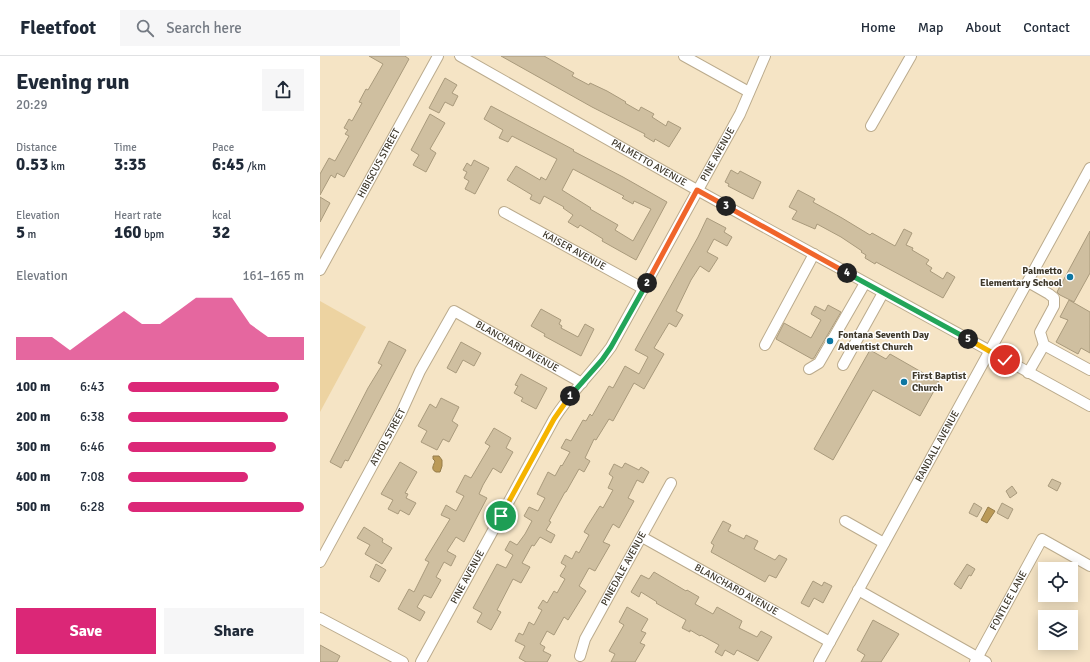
<!DOCTYPE html>
<html lang="en">
<head>
<meta charset="utf-8">
<style>
	:root { --surface:#fff; --page:#f6f6f7; --text:#1f2937; --muted:#747a83; --line:#e0e1e3; --accent:#db2777 }
	body { margin:0; font-family:Signika,sans-serif; background:var(--page); color:var(--text); height:100vh; display:flex; flex-direction:column; font-size:15px; white-space:nowrap }
	* { box-sizing:border-box; margin:0 }
	p { font-size:13px; color:var(--muted) }
	.icon { flex:none; width:22px; height:22px; fill:none; stroke:currentColor; stroke-width:2; stroke-linecap:round; stroke-linejoin:round }
	.map { position:relative; flex:1; overflow:hidden }
	.drawer { display:flex; flex-direction:column; background:var(--surface); width:320px }
	.drawer>* { flex:none }
	.fabs { position:absolute; left:718px; top:506px; display:grid; gap:8px }
	.fabs a { display:grid; place-items:center; width:40px; height:40px; border-radius:0px; background:var(--surface); box-shadow:0 2px 10px #0003; font-size:20px }
	.pin { position:absolute; display:grid; place-items:center; width:34px; height:34px; color:#fff; margin:-17px; border:2px solid #fff; border-radius:50%; box-shadow:0 1px 4px #0007 }
	.km { position:absolute; width:20px; height:20px; margin:-10px; border-radius:50%; background:#222; color:#fff; font-size:11px; line-height:20px; text-align:center }
	.round { display:grid; place-items:center; flex:none; width:42px; height:42px; border-radius:0px; background:var(--page) }
	.headline { display:flex; align-items:center; justify-content:space-between; height:68px; padding:0 16px }
	h1 { font-size:22px; font-weight:700; line-height:30px }
	.stats { display:grid; grid-template-columns:repeat(3,1fr); gap:6px; height:68px; padding:4px 16px }
	.stats div { display:grid; align-content:center }
	.stats b { font-size:17px; font-weight:700 }
	.stats small { font-size:11px; font-weight:400 }
	.stats p { font-size:11px }
	.chart { height:112px; padding:8px 16px }
	.chart p { display:flex; justify-content:space-between }
	.chart svg { width:100%; height:72px; margin-top:4px; fill:var(--accent); opacity:.7 }
	.button { display:flex; gap:8px; margin-top:auto; padding:8px 16px }
	.button a { flex:1; height:46px; border-radius:0px; background:var(--accent); color:#fff; font-size:16px; font-weight:700; line-height:46px; text-align:center }
	.button a+a { background:var(--page); color:var(--text) }
	ul { padding:0 16px; list-style:none; font-size:13px }
	li { display:grid; grid-template-columns:64px 48px 1fr; align-items:center; height:30px }
	li i { height:10px; border-radius:5px; background:var(--accent) }
	header { display:flex; align-items:center; gap:24px; box-sizing:border-box; height:56px; padding:0 20px; background:var(--surface); border-bottom:1px solid var(--line) }
	header strong { font-size:19px }
	nav { display:flex; gap:22px; margin-inline-start:auto; font-size:14px }
	.search { width:280px; height:36px; background:var(--page); display:flex; align-items:center; gap:10px; box-sizing:border-box; padding:0 14px; border-radius:0px; color:var(--muted); font-size:15px }
	main { display:flex; flex:1; min-height:0 }
	.map>svg:first-child { display:block }
</style>
</head>
<body>
<header>
<strong>Fleetfoot</strong>
<div class="search"><svg class="icon" aria-label="search" viewBox="0 0 24 24"><circle cx="10" cy="10" r="6"/><path d="M15 15l6 6"/></svg>Search here</div>
<nav><a>Home</a><a>Map</a><a>About</a><a>Contact</a></nav>
</header>
<main>
<section class="drawer">
<div class="headline"><div><h1>Evening run</h1><p>20:29</p></div><a class="round"><svg class="icon" aria-label="share" viewBox="0 0 24 24"><path d="M12 15V3M7 8l5-5 5 5M5 13v7h14v-7"/></svg></a></div>
<div class="stats">
<div><p>Distance</p><b>0.53<small> km</small></b></div>
<div><p>Time</p><b>3:35</b></div>
<div><p>Pace</p><b>6:45<small> /km</small></b></div>
</div>
<div class="stats">
<div><p>Elevation</p><b>5<small> m</small></b></div>
<div><p>Heart rate</p><b>160<small> bpm</small></b></div>
<div><p>kcal</p><b>32</b></div>
</div>
<div class="chart"><p><span>Elevation</span>161–165 m</p>
<svg viewBox="0 0 160 44" preserveAspectRatio="none"><path d="M0 44V30L10 30L20 30L30 38L40 30L50 22L60 14L70 22L80 22L90 14L100 6L110 6L120 6L130 22L140 30L150 30L160 30V44z"/></svg>
</div>
<ul>
<li><b>100 m</b>6:43<i style="width:86%"></i></li>
<li><b>200 m</b>6:38<i style="width:91%"></i></li>
<li><b>300 m</b>6:46<i style="width:84%"></i></li>
<li><b>400 m</b>7:08<i style="width:68%"></i></li>
<li><b>500 m</b>6:28<i style="width:100%"></i></li>
</ul>
<div class="button"><a>Save</a><a>Share</a></div>
</section>
<div class="map">
<svg width="770" height="606" viewBox="0 0 770 606">
	<rect width="100%" height="100%" fill="#f5e4c5"/>
	<path fill="#edd3a1" d="M0 245 46 271 0 356Z"/>
	<path fill="#bb9a57" stroke="#967d4a" d="M113 400H119L122 404V410L120 416H116C110 413 114 409 115 405L113 403Z
		M668 451 675 455 667 467 661 464Z"/>
	<path fill="#cfbfa0" stroke="#a99a7c" fill-rule="evenodd" d="M49 0H85L89 3 24 121 17 117 15 122 11 119 0 139V118L9 102 15 105 29 80 25 78 28 74 24 72 29 63 32 65 42 47 39 46 46 33 48 34 63 8Z
		M181 0H224L254 17 252 20 269 29 270 27 287 35 306 46 305 47 319 55 321 51 334 58 332 61 346 70 348 65 361 72 349 91 335 83 334 86 324 80 325 78 272 51Z
		M125 22 137 29 132 37 138 40 133 50 125 46 119 57 109 52Z
		M171 50 254 94 253 95 303 121 347 146 316 204 282 185 283 183 260 169 258 172 248 166 253 159 243 152 244 151 224 140 220 148 210 143 212 139 187 124 196 110 220 124 221 121 226 124 237 103 192 80 188 86 179 82 183 74 164 63ZM253 113 304 140 302 142 313 148 314 145 331 153 313 185 295 174 298 169 270 153 271 152 242 134Z
		M110 58 125 67 110 93 116 97 106 116 93 109 99 99 91 94Z
		M154 104 169 112 155 138 145 133 149 125 144 122 147 116 143 114 147 107 151 110Z
		M411 114 418 118 420 115 441 126 433 143 408 130 409 128 405 126Z
		M478 134 495 143 493 146 522 162 550 179 552 177 575 190 584 173 592 177 586 189 593 192 592 194 609 204 606 208 612 212 610 215 623 223 627 216 635 221 623 242 556 206 555 208 545 202 546 199 541 196 542 195 521 181 497 168 495 173 472 163 477 155 469 151Z
		M0 141 10 147 0 166Z
		M387 162 406 172 404 176 412 181 407 190 394 183 387 196 398 202 389 216 380 210 371 224 356 255 363 259 356 271 349 267 334 292 344 298 324 333 314 327 293 365 289 363 276 384 274 383 265 402 270 405 264 416 259 413 246 436H245L229 465 231 466 226 474 235 479 231 487 220 481 214 490 212 489 202 507 210 511 201 527 193 523 177 554 181 556 171 574 157 566 162 557 153 552 177 508 186 512 193 499 185 494 190 485 197 489 205 478 212 465 204 460 209 451 218 455 225 442 217 438 228 416 235 420 241 409 242 410 250 396 241 392 246 383 251 385 263 364 266 365 270 358 272 360 289 330 293 332 305 310 319 318 328 301 315 294 378 181Z
		M770 175V217L754 246 740 239 737 236Z
		M749 244 770 256V297L761 292 758 298 736 286 748 264 740 261Z
		M508 249 521 256 494 302 492 303 456 283 464 267 491 282 501 264 491 258 495 250 505 255Z
		M221 253 241 264 239 268 242 270 241 272 258 281 265 268 274 273 261 300 224 280 225 278 211 270Z
		M69 285 86 294 28 405 25 404 21 412 10 406 48 332 62 309 58 307Z
		M141 286 161 297 154 310 143 304 136 317 127 312Z
		M550 294 566 303 570 298 619 326 600 360 553 334 513 404 494 393Z
		M201 318 227 332 216 353 201 345 203 342 194 337 198 330 195 329Z
		M121 342 139 351 132 365 138 369 129 386 123 383 117 394 101 386 107 375 98 370 110 348 116 352Z
		M174 372 191 382 186 392 193 396 181 417 173 412 163 429 159 438 167 442 144 486 136 481 127 495 136 500 131 510 124 506 116 521 121 524 111 542 104 539 97 551 105 556 100 565 78 553 89 533 94 536 109 506 105 504 130 463 121 459 126 449 136 455 144 440 136 436 145 419 151 422 170 390 165 387Z
		M80 406 97 416 85 437 88 438 86 442 96 447 89 459 80 454 78 458 68 453 73 444 61 438Z
		M305 407 319 414 321 411 329 416 323 427 317 424 308 442 314 445 299 472 293 468 283 486 290 489 275 515 269 512 259 530 266 535 248 564 244 561 234 579 227 575 220 588 225 591 223 595 231 599 227 606H206L199 602 205 590 195 585 199 577 203 579 209 566 214 569 222 554 218 552 223 544 227 547 234 535 237 537 245 523 240 520 246 510 241 507 245 499 252 503 256 495 259 497 269 479 264 476 268 469 280 450 283 452 293 434 288 432 293 421 289 418 294 408 302 412Z
		M732 423 741 427 737 435 728 430Z
		M692 430 697 437 690 442 686 435Z
		M654 447 662 452 657 461 649 457Z
		M682 447 693 453 688 463 677 457Z
		M403 465 411 469 408 475 424 483 426 479 438 485 434 493 455 504 459 499 467 503 456 522 449 519 445 526 391 496 394 489 391 487Z
		M44 471 63 483 62 486 72 492 62 508 45 498 50 489 37 482Z
		M56 508 66 514 59 526 50 521Z
		M647 508 655 513 651 520 649 519 641 533 634 528Z
		M334 516 366 535 367 534 379 541 375 548 393 558 397 551 422 565 419 572 437 581 441 575 452 581 438 605 417 594 414 599 405 594 402 600 395 596 399 589 381 579 380 580 370 574V576L362 572 366 564 336 547 337 546 321 536 319 541 311 536 321 519 329 523Z
		M493 525 502 530 504 526 512 530 503 547 494 542 489 551 481 547Z
		M307 551 328 563 321 575 326 577 320 587 325 589 315 606H291L295 598 289 595 304 569 299 566Z
		M553 564 579 578 561 606H541L545 599 537 594Z
		M0 589 20 600 17 606H0Z"/>
	<g fill="none" stroke-linecap="round" stroke-linejoin="round">
		<defs>
			<g id="minor">
				<path id="s1" d="M140 0 377 134 770 350"/>
				<path d="M364 0 429 36"/>
				<path d="M551 70 591 0"/>
				<path id="s2" d="M184 156 324 233"/>
				<path id="s3" d="M0 214 118 0"/>
				<path d="M708 226 729 238 734 242V250L720 276 724 289 770 314"/>
				<path d="M445 289 494 198"/>
				<path d="M523 309 563 237"/>
				<path d="M489 313 499 307 545 227"/>
				<path d="M708 317 724 289"/>
				<path d="M525 465 564 487"/>
				<path id="s4" d="M322 481 510 586"/>
				<path id="s5" d="M0 506 81 357 100 315 134 255 262 327"/>
				<path d="M538 534 666 606"/>
				<path d="M0 562 83 606"/>
				<path id="s6" d="M260 600 265 583 351 427"/>
				<path id="s7" d="M101 606 234 363C250 337 273 316 291 291L420 58 445 0"/>
				<path id="s8" d="M499 606 770 112"/>
				<path id="s9" d="M655 606 722 483 770 510"/>
			</g>
		</defs>
		<use href="#minor" stroke="#bbab8d" stroke-width="12"/>
		<use href="#minor" stroke="#fff" stroke-width="10"/>
	</g>
	<g fill="none" stroke-linecap="round" stroke-linejoin="round">
		<defs>
			<path id="split-1" d="M181 460 234 363 250 340"/>
			<path id="split-2" d="M250 340 282 304 291 291 327 227"/>
			<path id="split-3" d="M327 227 377 134 406 150"/>
			<path id="split-4" d="M406 150 527 217"/>
			<path id="split-5" d="M527 217 648 283"/>
			<path id="split-6" d="M648 283 685 304"/>
		</defs>
		<use href="#split-1" stroke="#fff" stroke-width="8"/>
		<use href="#split-2" stroke="#fff" stroke-width="8"/>
		<use href="#split-3" stroke="#fff" stroke-width="8"/>
		<use href="#split-4" stroke="#fff" stroke-width="8"/>
		<use href="#split-5" stroke="#fff" stroke-width="8"/>
		<use href="#split-6" stroke="#fff" stroke-width="8"/>
		<use href="#split-1" stroke="#f5b400" stroke-width="5"/>
		<use href="#split-2" stroke="#22a559" stroke-width="5"/>
		<use href="#split-3" stroke="#f0652b" stroke-width="5"/>
		<use href="#split-4" stroke="#f0652b" stroke-width="5"/>
		<use href="#split-5" stroke="#22a559" stroke-width="5"/>
		<use href="#split-6" stroke="#f5b400" stroke-width="5"/>
	</g>
	<g fill="#0e77a2" stroke="#fff" stroke-width="1.5">
		<circle cx="750" cy="221" r="4"/>
		<circle cx="510" cy="285" r="4"/>
		<circle cx="584" cy="326" r="4"/>
	</g>
	<g text-anchor="middle" dominant-baseline="central" stroke-width="3" stroke-linejoin="round" paint-order="stroke">
		<g font-size="10" fill="#3f392c" stroke="#fff">
			<text stroke="none"><textPath href="#s7" startOffset="589">PINE AVENUE</textPath></text>
			<text stroke="none"><textPath href="#s1" startOffset="217">PALMETTO AVENUE</textPath></text>
			<text stroke="none"><textPath href="#s3" startOffset="122">HIBISCUS STREET</textPath></text>
			<text stroke="none"><textPath href="#s2" startOffset="80">KAISER AVENUE</textPath></text>
			<text stroke="none"><textPath href="#s5" startOffset="357">BLANCHARD AVENUE</textPath></text>
			<text stroke="none"><textPath href="#s5" startOffset="142">ATHOL STREET</textPath></text>
			<text stroke="none"><textPath href="#s8" startOffset="246">RANDALL AVENUE</textPath></text>
			<text stroke="none"><textPath href="#s6" startOffset="98">PINEDALE AVENUE</textPath></text>
			<text stroke="none"><textPath href="#s7" startOffset="97">PINE AVENUE</textPath></text>
			<text stroke="none"><textPath href="#s4" startOffset="108">BLANCHARD AVENUE</textPath></text>
			<text stroke="none"><textPath href="#s9" startOffset="70">FONTLEE LANE</textPath></text>
		</g>
		<g font-size="10" font-weight="bold" fill="#3f392c" stroke="#fff" text-anchor="start">
			<text x="742" y="215" text-anchor="end">Palmetto<tspan x="742" dy="12">Elementary School</tspan></text>
			<text x="518" y="279">Fontana Seventh Day<tspan x="518" dy="12">Adventist Church</tspan></text>
			<text x="592" y="320">First Baptist<tspan x="592" dy="12">Church</tspan></text>
		</g>
	</g>
</svg>
<div class="fabs">
<a><svg class="icon" aria-label="locate" viewBox="0 0 24 24"><circle cx="12" cy="12" r="6"/><path d="M12 2v4M12 18v4M2 12h4M18 12h4"/></svg></a>
<a><svg class="icon" aria-label="layers" viewBox="0 0 24 24"><path d="M12 4l9 5-9 5-9-5zM3 14l9 5 9-5"/></svg></a>
</div>
<div class="pin" style="left:181px;top:460px;background:#1e9e55"><svg class="icon" aria-label="arrive" viewBox="0 0 24 24"><path d="M6 21V4h12l-3 4 3 4H6"/></svg></div>
<div class="pin" style="left:685px;top:304px;background:#d93025"><svg class="icon" aria-label="check" viewBox="0 0 24 24"><path d="M5 12l5 5 9-10"/></svg></div>
<b class="km" style="left:250px;top:340px">1</b>
<b class="km" style="left:327px;top:227px">2</b>
<b class="km" style="left:406px;top:150px">3</b>
<b class="km" style="left:527px;top:217px">4</b>
<b class="km" style="left:648px;top:283px">5</b>
</div>
</main>
</body>
</html>
